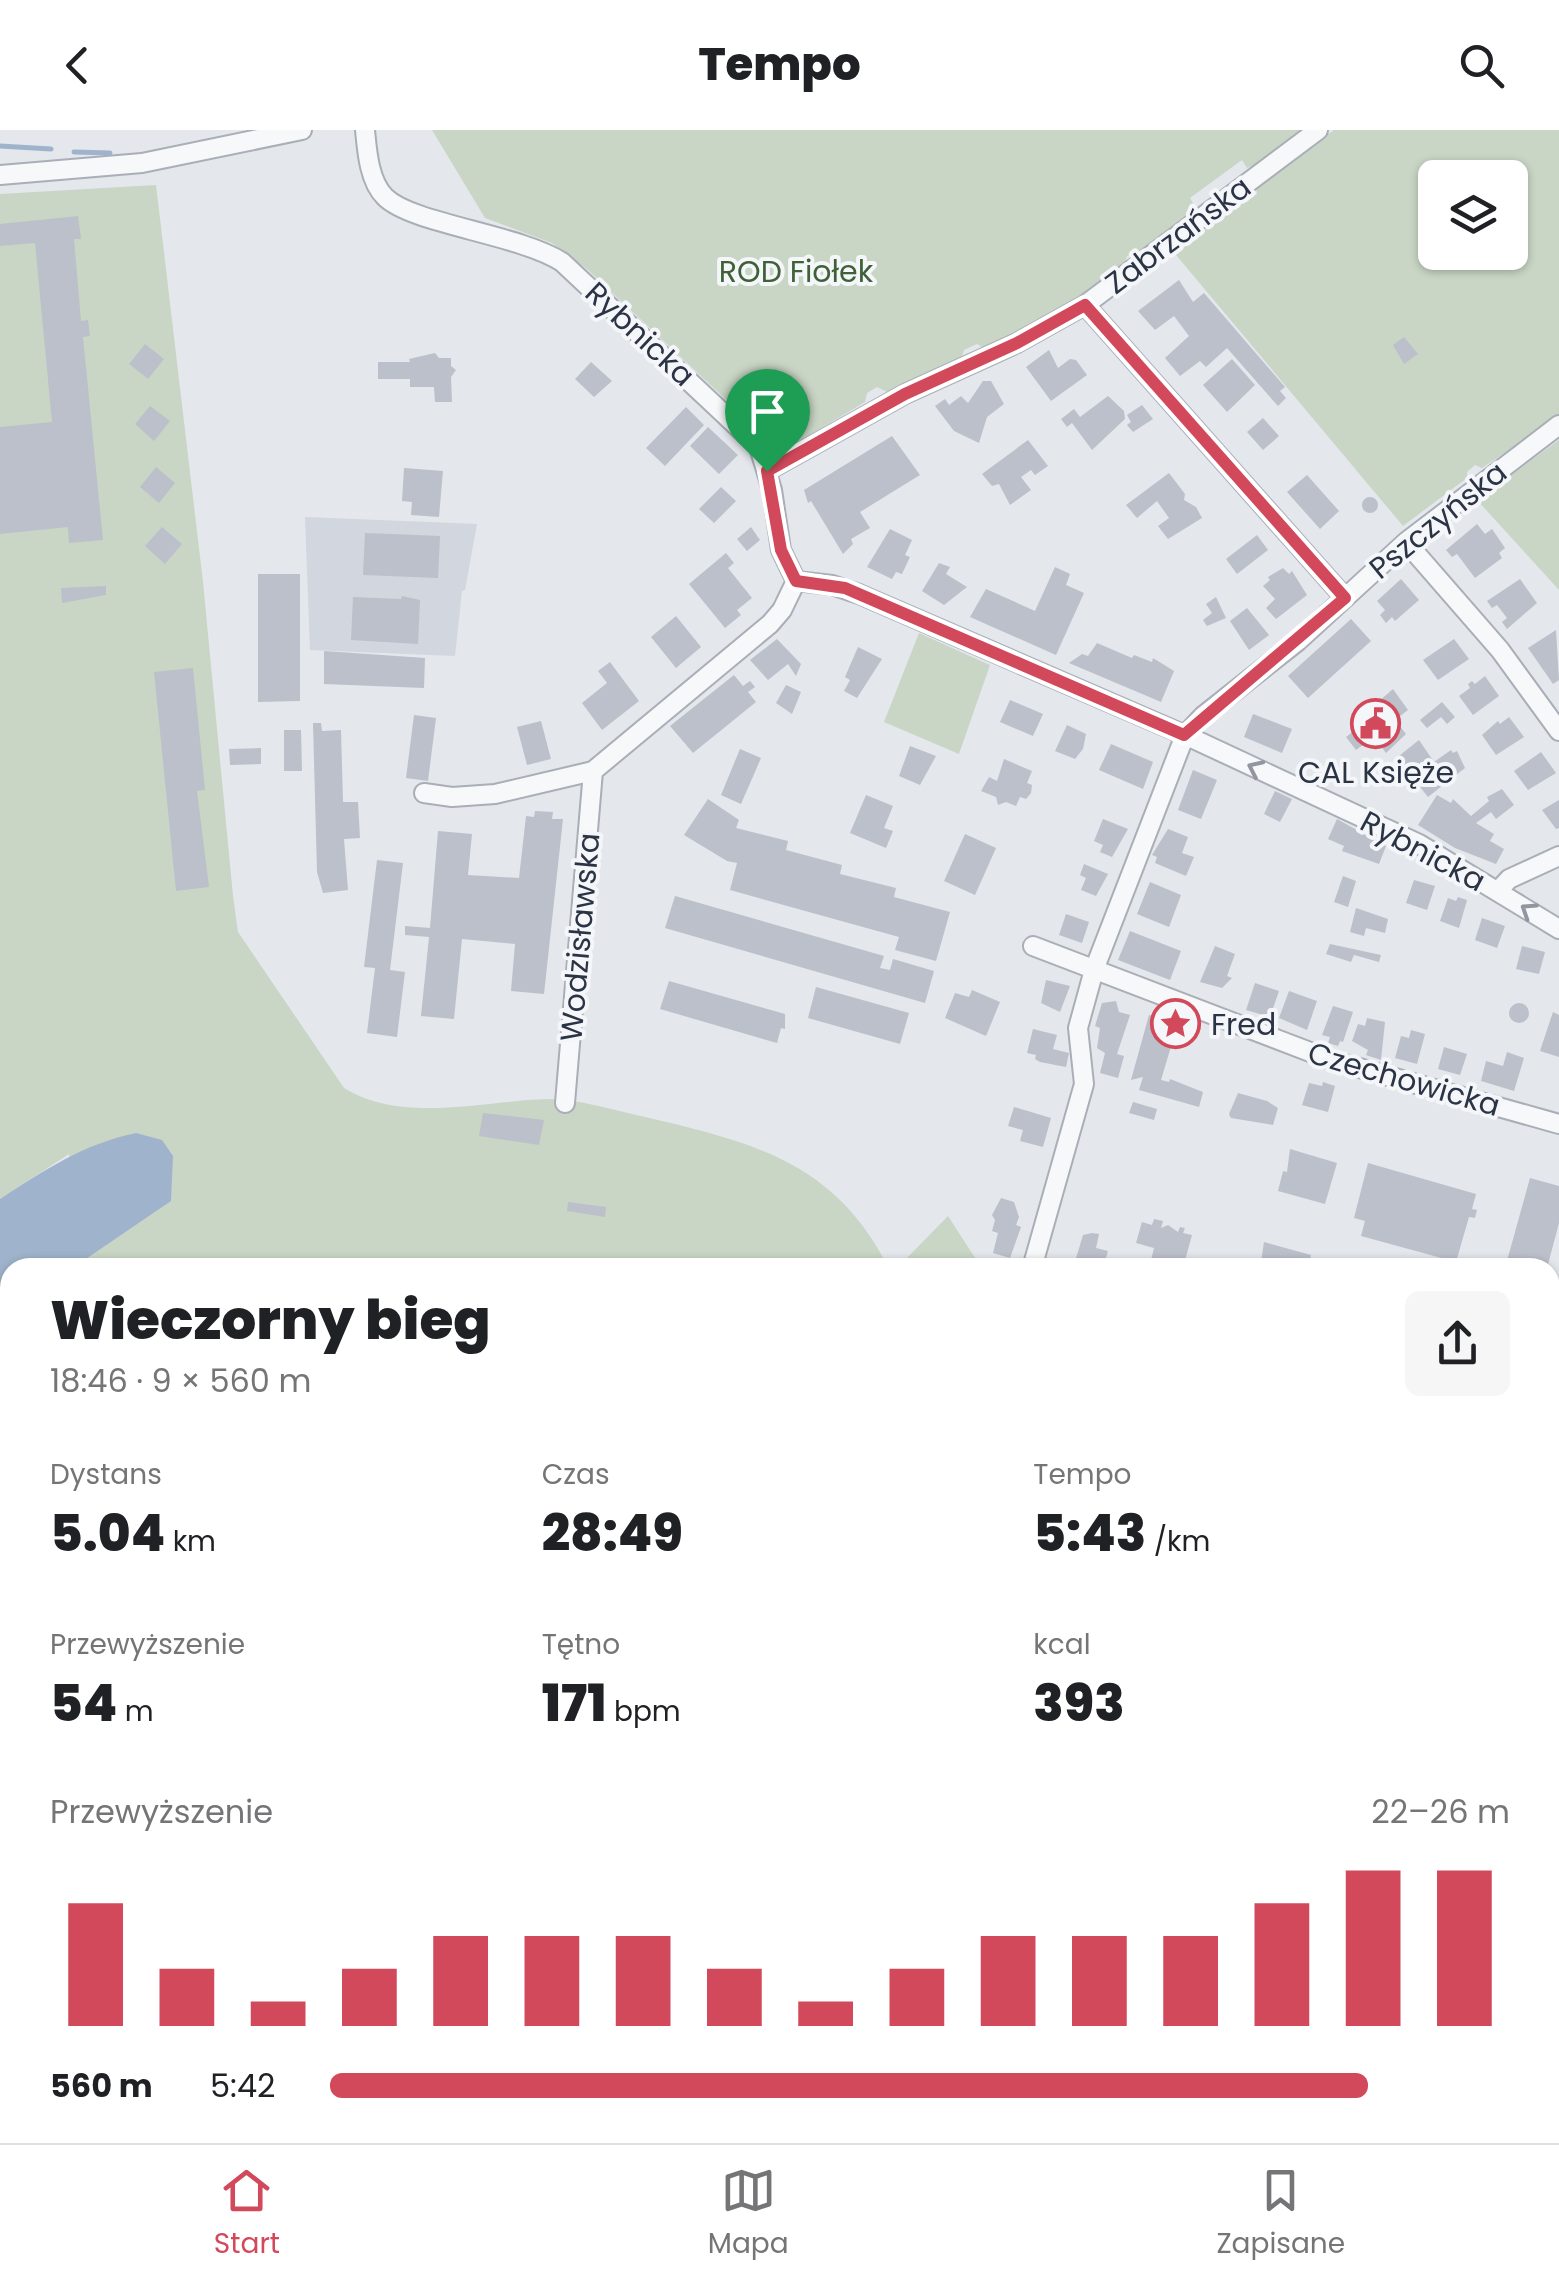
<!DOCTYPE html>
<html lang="pl">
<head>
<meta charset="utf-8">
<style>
	:root { --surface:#fff; --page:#f6f6f6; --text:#202124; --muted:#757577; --line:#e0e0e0; --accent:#d1495b }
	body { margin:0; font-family:Poppins,sans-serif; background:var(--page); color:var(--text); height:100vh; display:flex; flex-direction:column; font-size:38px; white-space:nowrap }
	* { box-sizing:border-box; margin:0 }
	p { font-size:32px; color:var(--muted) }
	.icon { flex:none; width:55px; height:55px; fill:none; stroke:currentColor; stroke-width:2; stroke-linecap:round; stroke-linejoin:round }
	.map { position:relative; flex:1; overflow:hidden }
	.details { position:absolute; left:0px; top:1128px; width:1560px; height:888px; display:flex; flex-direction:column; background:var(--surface); border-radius:30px 30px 0 0; box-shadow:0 2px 8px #0004 }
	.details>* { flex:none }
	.tools { position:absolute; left:1418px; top:30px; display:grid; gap:20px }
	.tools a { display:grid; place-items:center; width:110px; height:110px; border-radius:15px; background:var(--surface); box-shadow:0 2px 8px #0004; font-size:50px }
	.pin { position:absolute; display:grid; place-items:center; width:85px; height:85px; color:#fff; margin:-102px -42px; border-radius:50% 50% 50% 0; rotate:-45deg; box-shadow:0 0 10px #0007 }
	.pin .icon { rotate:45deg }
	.round { display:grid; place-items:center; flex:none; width:105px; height:105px; border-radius:15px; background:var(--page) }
	.summary { display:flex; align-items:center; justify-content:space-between; height:170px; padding:0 50px }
	h1 { font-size:55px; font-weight:800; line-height:75px }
	.stats { display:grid; grid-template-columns:repeat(3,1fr); gap:15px; height:170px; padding:10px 50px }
	.stats div { display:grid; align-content:center }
	.stats b { font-size:50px; font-weight:800 }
	.stats small { font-size:28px; font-weight:400 }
	.stats p { font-size:28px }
	.chart { height:280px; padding:20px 50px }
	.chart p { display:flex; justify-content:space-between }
	.chart svg { width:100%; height:180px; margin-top:10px; stroke:var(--accent); stroke-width:6 }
	ul { padding:0 50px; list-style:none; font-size:32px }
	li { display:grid; grid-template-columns:160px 120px 1fr; align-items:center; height:75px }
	li i { height:25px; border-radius:12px; background:var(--accent) }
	header { display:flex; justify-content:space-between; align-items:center; height:130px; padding:0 50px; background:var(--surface); font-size:45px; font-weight:800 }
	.dock { display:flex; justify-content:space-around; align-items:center; height:140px; border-top:2px solid var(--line); background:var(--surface); font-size:28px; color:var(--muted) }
	.dock a { display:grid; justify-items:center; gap:5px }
	.dock .selected { color:var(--accent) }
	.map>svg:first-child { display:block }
</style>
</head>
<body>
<header><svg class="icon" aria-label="back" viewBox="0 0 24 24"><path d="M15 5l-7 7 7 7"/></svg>Tempo<svg class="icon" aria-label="search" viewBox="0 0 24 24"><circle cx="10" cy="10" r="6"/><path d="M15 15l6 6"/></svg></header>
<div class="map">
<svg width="1559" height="2013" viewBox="0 0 1559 2013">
	<rect width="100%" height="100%" fill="#e4e7ec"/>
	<path fill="#d2d6de" d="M305 387 477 394 465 460 462 461 455 526 310 520Z"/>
	<path fill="#c9d6c5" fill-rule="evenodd" d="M432 0H1307L1265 31 1247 38 1242 30 1190 68 1197 80 1148 118 1127 126 1125 134 1074 173 985 219 977 214 964 220 961 229 887 262 877 257 867 263 865 272 786 319 768 309 588 140 552 113 485 88Z
		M1334 0H1559V287L1482 338 1475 335 1467 342V348L1403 396 1171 119 1240 68 1248 71 1257 64 1256 57ZM1435 48H1510V122H1435Z
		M156 55 203 452 233 766 238 802 344 958C402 994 482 971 547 969 579 969 613 980 645 987 752 1012 835 1032 888 1137H74L84 1132 69 1024 0 1069V64Z
		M1559 310V460L1477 370Z
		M919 503 990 535 959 624 884 592Z
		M948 1086 981 1137H897L900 1135Z
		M10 1176V1611L0 1607V1182Z
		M1559 1404V2013H0V1622L10 1624V2005H1550V1405Z"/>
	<path fill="#9fb4cc" d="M136 1003 162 1010 173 1026 171 1071 74 1137 10 1138V1176L0 1182V1069C45 1040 83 1014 136 1003Z
		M0 1526 10 1530V1624L0 1622Z
		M1124 2005H1329V2013H1127Z"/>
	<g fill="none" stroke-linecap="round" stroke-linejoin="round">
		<path stroke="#9fb4cc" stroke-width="5" d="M0 16 51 19
			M74 22 110 23
			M1550 1457 1559 1459"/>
		<path stroke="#9fb4cc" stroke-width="32" d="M1550 1359 1559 1355"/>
	</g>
	<path fill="#bbc0ca" d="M78 86 81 109H74L81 191 88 190 90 206 83 207 103 410 69 413 68 397 0 404V297L52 292 35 113 0 116V94Z
		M1179 150 1193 172 1204 163 1285 257 1280 261 1286 268 1278 276 1227 218 1206 237 1200 231 1180 246 1165 228 1189 206 1174 186 1155 200 1138 181Z
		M1404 207 1418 224 1404 234 1393 215Z
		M145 214 164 229 148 249 129 234Z
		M1049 220 1058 238 1070 229 1076 230 1087 245 1051 271 1026 237Z
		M435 223 439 228H451V236L456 240 451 247 452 272H435L434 257H410V249H378V232H410L409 229Z
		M1232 229 1255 255 1227 282 1203 255Z
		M591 232 612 251 594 267 575 249Z
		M983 251H991L1004 274 987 287 979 313 954 301 935 276 945 269 949 275 961 266 968 273Z
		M1108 266 1124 281 1125 289 1092 320 1072 293 1067 297 1061 289 1074 279 1080 287Z
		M1142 275 1153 289 1133 302 1127 295 1131 292 1127 285Z
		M150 276 170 291 154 311 135 294Z
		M686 277 704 295 665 336 646 318Z
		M1263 288 1279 306 1263 320 1247 302Z
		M708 297 738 325 719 344 690 316Z
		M892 306 920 345 860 382 870 398 851 409 853 414 843 424 811 371 808 373 804 360Z
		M1028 310 1048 336 1035 345 1031 340 1021 347 1031 360 1010 375 999 354 992 356 982 344Z
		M156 337 175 353 159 373 140 357Z
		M404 338 443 341 439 387 411 385 412 372 402 371Z
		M1169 343 1185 364 1184 370 1196 377 1202 388 1168 409 1158 396 1169 388 1157 371 1137 388 1126 375Z
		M1307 345 1339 381 1320 399 1287 362Z
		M721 357 736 371 714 393 699 379Z
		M1362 375a8 8 0 1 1 16 0a8 8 0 1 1-16 0Z
		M1477 394 1485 404 1492 399 1505 418 1499 423 1502 428 1475 448 1457 424 1452 427 1446 420Z
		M162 397 182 414 165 434 145 416Z
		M751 397 760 410 747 421 737 409Z
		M890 399 912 410 905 425 910 427 902 444 896 442 892 449 867 437Z
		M365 403 440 406 438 448 363 445Z
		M1257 405 1268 420 1237 444 1226 429Z
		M726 423 734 433 728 438 752 468 737 480 741 485 725 498 689 454Z
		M939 433 950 437 946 444 967 457 944 475 922 461Z
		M1055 437 1070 444 1066 455 1084 463 1056 525 970 487 986 459 1035 481Z
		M1283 438 1289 444 1292 441 1307 465 1276 489 1266 478 1275 469 1263 456 1270 450 1268 447Z
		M258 444H300V571L258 572Z
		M1401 449 1419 470 1395 491 1392 487 1386 493 1380 485 1385 480 1377 471Z
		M1520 449 1537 473 1507 499 1502 492 1507 488 1497 475 1492 478 1487 471Z
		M106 456V465L62 473 61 458Z
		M402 466 420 470 418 514 351 510 353 467 401 469Z
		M1216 467 1226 488 1207 496 1203 490 1212 483 1206 474Z
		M1247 478 1269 505 1249 520 1230 491Z
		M676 486 701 517 676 538 651 507Z
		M1351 489 1371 511 1308 568 1288 546Z
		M1556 500 1559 550 1553 554 1528 518Z
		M777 509 801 534 796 546 788 534 768 550 750 530Z
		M1454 509 1469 529 1438 550 1423 530Z
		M1097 513 1132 528 1134 525 1152 532 1153 528 1174 541 1161 572 1069 533 1082 524 1088 526Z
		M858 517 882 529 857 568 844 561 850 550 845 547Z
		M324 521 425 528 424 558 324 554Z
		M610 532 639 571 602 600 582 573 607 553 598 541Z
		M193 538 205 660 197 661 209 757 176 761 154 542Z
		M734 545 743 556 750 551 755 557 748 562 756 572 693 623 670 596Z
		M1485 546 1499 566 1473 585 1459 566 1470 558 1468 554 1472 551 1475 554Z
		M786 555 801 562 792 584 776 573Z
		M1393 559 1408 580 1395 590 1406 604 1386 623 1374 607 1356 620 1346 607 1354 601 1350 596Z
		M1010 570 1043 584 1033 606 1000 592Z
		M1442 572 1455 587 1447 594 1441 587 1427 598 1420 590Z
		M1253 584 1292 599 1282 623 1244 607Z
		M414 585 436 588 428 651 406 648Z
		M1509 587 1524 607 1496 625 1482 605 1498 591 1500 594Z
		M541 591 551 629 527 635 517 597Z
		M313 593H321L322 601 341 600 343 672H358L360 708 344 709 348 760 323 763 317 742Z
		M1067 595 1086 604 1083 619 1075 629 1055 621Z
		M284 600H301L302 641H284Z
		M1419 610 1434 632 1451 620 1453 623 1457 621 1465 638 1428 667 1413 648 1408 652 1399 640 1404 636 1399 626Z
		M1111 614 1153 632 1143 659 1099 640Z
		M910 616 936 626 920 655 899 646Z
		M261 618V634L230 635 229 619Z
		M740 619 761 628 741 674 721 665Z
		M1541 622 1556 643 1528 660 1514 641Z
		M1004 629 1032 641 1027 653 1032 655 1031 663 1026 669 1020 667 1016 676 1006 672 998 675 996 667 981 661 989 647 997 651Z
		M1193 640 1217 650 1201 689 1178 680Z
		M1502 659 1514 675 1496 689 1491 682 1476 693 1494 704 1490 711 1504 719 1496 734 1455 718 1418 695 1437 665 1451 673 1453 669 1471 686 1489 671 1487 667Z
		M1275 661 1292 669 1280 692 1264 684Z
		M866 665 893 676 884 698 893 701 886 718 850 703Z
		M708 669 739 690 736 698 788 711 786 720 842 735 840 744 896 758 894 767 950 782 936 831 895 820 899 807 730 760 737 733 727 731 684 705Z
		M1559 670V698L1556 699 1542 680Z
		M535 681 553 682 552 689H563L544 864 511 861 515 814 462 809 454 889 421 886 429 807 405 805V796L430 798 438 701 472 704 468 745 519 748 526 686 534 687Z
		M1103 689 1128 699 1112 727 1100 722 1103 715 1094 711Z
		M1337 689 1386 716 1379 734 1342 721 1344 716 1328 709Z
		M1168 699 1188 707 1182 723 1194 727 1186 746 1155 733 1157 727 1152 725Z
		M965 704 996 718 975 765 944 751Z
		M377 730 403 733 390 840 405 842 397 907 367 903 375 838 364 837Z
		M1084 734 1108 744 1096 766 1081 760 1086 748 1080 745Z
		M1343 746 1356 751 1348 777 1334 772Z
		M1414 750 1435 756 1427 780 1406 773Z
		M1150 752 1181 765 1169 797 1137 784Z
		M675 766 884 826 880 838 890 840 893 829 934 841 925 873 665 798Z
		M1458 767 1467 770 1459 798 1440 791 1448 768 1456 771Z
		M1356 778 1388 789 1385 803 1366 798 1364 806 1350 802Z
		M1066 784 1089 792 1082 813 1059 805Z
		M1482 788 1505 796 1497 818 1475 810Z
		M1130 801 1181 821 1170 850 1118 830Z
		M1330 814 1381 825 1379 832 1354 825 1351 832 1326 824Z
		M1215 816 1235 824 1227 846 1232 848 1222 858 1200 852Z
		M1522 816 1545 822 1539 844 1516 839Z
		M1046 850 1070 856 1060 882 1041 873Z
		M669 851 785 884V899L781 898 777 913 660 879Z
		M1255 853 1279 861 1270 887 1246 880Z
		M816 857 909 883 900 914 808 888Z
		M972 860 1000 872 986 906 945 888 955 863 969 867Z
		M1289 861 1317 871 1307 900 1279 888Z
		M1116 871 1119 882 1130 885 1117 924 1124 926 1118 948 1100 943 1105 923 1097 918 1100 898 1095 896 1102 873Z
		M1509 883a10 10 0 1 1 20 0a10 10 0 1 1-20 0Z
		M1333 876 1353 882 1343 912 1340 911 1338 916 1328 913 1330 907 1322 905Z
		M1553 882 1559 885V927L1540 921Z
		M1149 885 1178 893 1161 950 1169 952 1170 949 1203 962 1199 977 1139 960 1143 947 1131 950Z
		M1367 888 1385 892 1381 930 1366 925 1368 920 1352 911 1358 894 1365 896Z
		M1033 899 1057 905 1053 919 1069 923 1066 937 1040 932 1035 929 1036 925 1027 923Z
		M1411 900 1425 904 1417 934 1395 928 1401 906 1409 908Z
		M1444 917 1467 924 1460 945 1438 939Z
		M1507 922 1524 928 1514 961 1481 951 1486 931 1503 936Z
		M1323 952 1335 956 1328 982 1302 975 1309 953 1322 956Z
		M1238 963 1267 971 1278 978 1273 995 1231 988 1229 984Z
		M1133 972 1157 979 1154 990 1129 983Z
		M1014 977 1051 988 1043 1017 1020 1011 1023 1000 1008 996Z
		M483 983 544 990 539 1015 479 1006Z
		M1290 1019 1337 1033 1325 1074 1278 1061 1283 1041 1287 1042Z
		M1368 1033 1476 1064 1472 1079 1477 1080 1475 1088 1469 1087 1456 1132 1361 1106 1365 1091 1354 1088Z
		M1530 1048 1559 1056V1093L1547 1138H1505Z
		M1001 1068 1014 1072 1019 1087 1016 1095 1021 1097 1010 1128 993 1123 998 1103 992 1101 995 1090 992 1085Z
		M568 1072 606 1077 605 1087 567 1081Z
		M1154 1089 1163 1091 1161 1098 1168 1095 1178 1102 1180 1097 1185 1098 1183 1103 1192 1105 1184 1134 1151 1130 1154 1118 1136 1113 1142 1092 1152 1095Z
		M1092 1103 1099 1104 1096 1118 1108 1121 1103 1138H1073L1083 1105Z
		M1264 1112 1311 1125 1308 1138H1260Z"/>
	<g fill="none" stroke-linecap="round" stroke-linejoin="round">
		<defs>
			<path id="minor" d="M365 0C367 21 369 51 385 67 412 94 518 104 562 132L759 317 772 360 781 420 796 451 832 455 859 464 1185 605 1419 714 1559 799
				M0 45 142 33 302 0
				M1085 175 1345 468
				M767 341 905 264 1017 213 1085 175 1318 0
				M1406 412 1500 520 1559 601
				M424 663 452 667 495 664 593 641 770 494 782 480 796 451
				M1498 761 1509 749 1559 726
				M1033 816 1331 930 1559 994
				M565 973 593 641
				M1032 1138 1084 954 1078 898 1094 840 1185 605 1203 586 1298 511 1406 412 1559 295"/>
		</defs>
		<use href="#minor" stroke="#a9aeb7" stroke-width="22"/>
		<use href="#minor" stroke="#f7f8fa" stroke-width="18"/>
	</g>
	<defs><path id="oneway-chevron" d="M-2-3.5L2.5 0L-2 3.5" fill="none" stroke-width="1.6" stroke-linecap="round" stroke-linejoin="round" transform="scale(2.5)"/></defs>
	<g stroke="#9196a0">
		<use href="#oneway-chevron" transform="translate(1255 638) rotate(-155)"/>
		<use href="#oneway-chevron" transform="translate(1528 780) rotate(-147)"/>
	</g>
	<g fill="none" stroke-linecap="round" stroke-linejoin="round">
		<defs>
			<path id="route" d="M1085 175 1345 468 1184 605 845 458 796 451 781 420 767 341 905 264 1017 213Z"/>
		</defs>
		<use href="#route" stroke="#fff" stroke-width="20"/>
		<use href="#route" stroke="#d1495b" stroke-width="12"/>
	</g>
	<defs>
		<symbol id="civic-ring" viewBox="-11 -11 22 22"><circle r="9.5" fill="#f4f6f9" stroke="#d1495b" stroke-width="1.5"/><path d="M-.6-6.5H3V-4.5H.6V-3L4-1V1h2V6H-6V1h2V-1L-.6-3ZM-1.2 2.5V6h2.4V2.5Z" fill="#d1495b"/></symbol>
		<symbol id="sight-ring" viewBox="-11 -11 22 22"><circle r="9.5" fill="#f4f6f9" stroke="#d1495b" stroke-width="1.5"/><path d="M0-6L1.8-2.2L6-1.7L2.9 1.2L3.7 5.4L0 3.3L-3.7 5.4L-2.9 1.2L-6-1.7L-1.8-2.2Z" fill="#d1495b"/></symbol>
	</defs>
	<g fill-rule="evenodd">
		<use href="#civic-ring" x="1348" y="566" width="55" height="55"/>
		<use href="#sight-ring" x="1148" y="866" width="55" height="55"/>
	</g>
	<g text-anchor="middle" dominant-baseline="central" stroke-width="8" stroke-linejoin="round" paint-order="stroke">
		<g font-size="30" fill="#2b3445" stroke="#f4f6f9">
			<text transform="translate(1178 105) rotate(-37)">Zabrzańska</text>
			<text transform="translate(640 204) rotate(43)">Rybnicka</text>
			<text transform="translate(1438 390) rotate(-39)">Pszczyńska</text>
			<text transform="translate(1423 721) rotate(28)">Rybnicka</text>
			<text transform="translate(580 807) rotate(-85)">Wodzisławska</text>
			<text transform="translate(1404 949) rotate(16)">Czechowicka</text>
		</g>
		<g font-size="30" fill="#3f6138" stroke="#f4f6f9">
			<text x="796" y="141">ROD Fiołek</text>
		</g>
		<g font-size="30" fill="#2b3445" stroke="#f4f6f9">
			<text x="1376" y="642">CAL Księże</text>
			<text x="1211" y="894" text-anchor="start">Fred</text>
		</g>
	</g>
</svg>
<div class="tools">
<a><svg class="icon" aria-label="layers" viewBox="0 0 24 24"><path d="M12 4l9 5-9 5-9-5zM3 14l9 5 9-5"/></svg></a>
</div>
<div class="pin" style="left:767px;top:341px;background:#1e9e55"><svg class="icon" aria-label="arrive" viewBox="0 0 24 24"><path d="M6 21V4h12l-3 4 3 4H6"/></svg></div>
<section class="details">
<div class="summary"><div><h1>Wieczorny bieg</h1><p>18:46 · 9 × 560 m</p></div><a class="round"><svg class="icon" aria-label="share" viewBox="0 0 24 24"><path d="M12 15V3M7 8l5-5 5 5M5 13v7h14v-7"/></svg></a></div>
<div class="stats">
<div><p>Dystans</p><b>5.04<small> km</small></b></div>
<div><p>Czas</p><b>28:49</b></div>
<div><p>Tempo</p><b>5:43<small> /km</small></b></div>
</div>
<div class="stats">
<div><p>Przewyższenie</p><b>54<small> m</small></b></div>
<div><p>Tętno</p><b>171<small> bpm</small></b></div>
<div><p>kcal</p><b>393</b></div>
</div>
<div class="chart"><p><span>Przewyższenie</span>22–26 m</p>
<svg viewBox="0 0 160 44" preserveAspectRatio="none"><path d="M5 44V14M15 44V30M25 44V38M35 44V30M45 44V22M55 44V22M65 44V22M75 44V30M85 44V38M95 44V30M105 44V22M115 44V22M125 44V22M135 44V14M145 44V6M155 44V6"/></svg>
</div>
<ul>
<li><b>560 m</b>5:42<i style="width:88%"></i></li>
</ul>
</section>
</div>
<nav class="dock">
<a class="selected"><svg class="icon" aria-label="home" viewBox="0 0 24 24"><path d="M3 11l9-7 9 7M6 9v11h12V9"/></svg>Start</a>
<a><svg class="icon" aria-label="map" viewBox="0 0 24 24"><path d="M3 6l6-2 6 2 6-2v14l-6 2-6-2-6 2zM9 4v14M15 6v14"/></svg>Mapa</a>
<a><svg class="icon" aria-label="saved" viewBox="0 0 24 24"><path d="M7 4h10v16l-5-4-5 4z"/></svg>Zapisane</a>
</nav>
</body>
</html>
